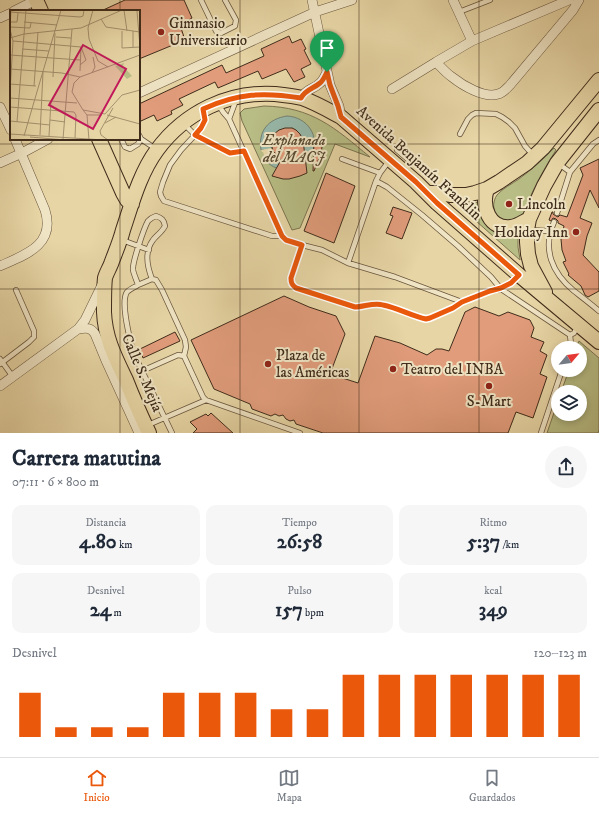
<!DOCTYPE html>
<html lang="es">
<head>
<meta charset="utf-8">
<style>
	:root { --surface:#fff; --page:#f6f6f7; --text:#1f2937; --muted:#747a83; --line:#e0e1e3; --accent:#ea580c }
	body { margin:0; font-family:"IM FELL DW Pica",serif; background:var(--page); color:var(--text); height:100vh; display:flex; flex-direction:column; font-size:15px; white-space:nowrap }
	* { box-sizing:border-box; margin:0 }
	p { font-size:13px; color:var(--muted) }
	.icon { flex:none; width:22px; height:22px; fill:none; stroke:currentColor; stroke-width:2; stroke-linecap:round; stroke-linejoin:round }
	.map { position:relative; height:433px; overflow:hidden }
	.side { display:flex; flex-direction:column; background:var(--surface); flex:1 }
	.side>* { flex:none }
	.needle { width:26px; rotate:61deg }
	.buttons { position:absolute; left:551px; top:341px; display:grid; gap:8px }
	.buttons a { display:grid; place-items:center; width:36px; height:36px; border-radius:50%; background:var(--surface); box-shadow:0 2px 6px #0003; font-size:20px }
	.pin { position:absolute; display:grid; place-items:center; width:34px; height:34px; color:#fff; margin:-41px -17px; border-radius:50% 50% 50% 0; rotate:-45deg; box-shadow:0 0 4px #0007 }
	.pin .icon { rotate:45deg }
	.round { display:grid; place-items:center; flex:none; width:42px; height:42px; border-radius:21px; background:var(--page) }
	.summary { display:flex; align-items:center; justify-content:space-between; height:68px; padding:0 12px }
	h1 { font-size:22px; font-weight:700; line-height:30px }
	.metrics { display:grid; grid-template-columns:repeat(3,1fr); gap:6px; height:68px; padding:4px 12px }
	.metrics div { display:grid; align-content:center; border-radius:10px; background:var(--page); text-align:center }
	.metrics b { font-size:20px; font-weight:700 }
	.metrics small { font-size:11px; font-weight:400 }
	.metrics p { font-size:11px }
	.chart { height:112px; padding:8px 12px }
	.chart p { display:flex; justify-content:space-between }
	.chart svg { width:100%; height:72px; margin-top:4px; stroke:var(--accent); stroke-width:6 }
	.tab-bar { display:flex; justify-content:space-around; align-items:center; height:56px; border-top:1px solid var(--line); background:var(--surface); font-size:11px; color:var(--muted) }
	.tab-bar a { display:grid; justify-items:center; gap:2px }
	.tab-bar .on { color:var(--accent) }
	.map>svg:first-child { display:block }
</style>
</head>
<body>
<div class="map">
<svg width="599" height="433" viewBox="0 0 599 433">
	<rect width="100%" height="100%" fill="#e7d5a5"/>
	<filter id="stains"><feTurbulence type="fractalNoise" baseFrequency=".005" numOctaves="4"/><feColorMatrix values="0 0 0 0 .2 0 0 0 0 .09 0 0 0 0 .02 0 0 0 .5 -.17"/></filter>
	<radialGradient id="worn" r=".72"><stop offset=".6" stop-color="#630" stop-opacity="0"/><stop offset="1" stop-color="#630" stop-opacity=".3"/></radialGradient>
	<path fill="#b8bd85" stroke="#7c7450" d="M264 106C312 107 335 128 370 157L335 144 300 228 292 230 242 121 240 113 244 109Z
		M554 148 556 150C547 164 539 178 532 193 529 199 528 207 524 213 521 218 516 222 510 221 507 221 503 221 501 219 492 214 492 202 497 195 503 188 512 184 519 179 532 169 543 160 554 148Z
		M479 202C481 208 482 215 484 221 490 234 505 236 518 234V247L520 259V260L458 205Z
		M579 341 599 358V430L598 433H547L558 401V414H580V392H561L569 370H580V348H576Z"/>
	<path fill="#97b8aa" stroke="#748071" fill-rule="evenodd" d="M287 116C307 117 321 136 311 155 310 158 307 163 303 164 299 166 293 167 288 168 279 170 273 168 266 161L269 159 264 150H261C258 131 268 119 287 116ZM292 128C298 131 300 134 303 140L284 160C271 157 268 145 274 134Z"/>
	<path fill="#e7d5a5" d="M271 148 275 155 266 161 263 152H262L261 150Z"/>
	<path fill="#e19c7b" stroke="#402c1b" d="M125 0H184L192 18 180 25 185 40 139 59V11H101Z
		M289 36 292 43 301 39 306 49 304 50 311 64 301 69 305 77 294 82 286 69 262 79 258 71 218 88 215 82 179 99 183 105 171 111 172 114 157 121 154 115 141 121 139 116V104L222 65 226 73 264 56 261 49Z
		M285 128H292L296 130 300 134 303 140 307 173 300 176 289 179H283L272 176 281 160 273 151 271 143 272 139 274 134 279 130Z
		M314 141H322V147L321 153 314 171H313Z
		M599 159V208L590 190 580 218 592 223 587 236 583 255 599 272V291L588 297 585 295 581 286 568 275 569 274 563 262 566 261 562 250 561 239 564 226 558 223V221L556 219 553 218 551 221 549 220 552 212H553V214L556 216 558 217 560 215 567 217 583 175 580 168Z
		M326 173 355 186 334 243 304 231Z
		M393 207 412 213 402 239 386 233 393 216 390 215Z
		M284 296 309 307 336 316 345 334 330 374 358 383 375 336 400 343 427 355 436 349H442L449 351 465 312 475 307 499 316 508 312 530 320 534 328 531 337 544 342 540 351 547 355 540 374 547 377 533 418 516 412 508 433H323L296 424 294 420 290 421 286 419 283 415 279 416 275 414 271 416 252 409 250 404 214 389 191 340Z
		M175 332 180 341 143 358 140 349Z
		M211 413 233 433H193L197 429 190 422 206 414 208 416Z"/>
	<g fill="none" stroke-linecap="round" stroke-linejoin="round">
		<defs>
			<path id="service" d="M201 0 216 31 221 33 235 26 236 20 225 0
				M459 12 490 0
				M218 104 223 112 229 119 282 236 286 240 302 245 322 250 348 263 395 277 462 302 490 291 501 289 511 283 518 275
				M204 113C205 123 202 127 195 135L230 153 244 151
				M229 119 236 100
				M185 125 195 135 181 150 170 165 163 182 160 192 161 196 164 201 272 236H282
				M460 134 468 119 472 115 476 113 496 114 502 117 509 122 515 128 525 146 533 155
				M139 135 141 139 156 149
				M121 139 125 147 130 149 138 144 141 139
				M397 150 410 161
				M342 159 380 173
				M559 164 570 172
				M376 181 387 187 422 215 458 246 491 277 501 289 570 335
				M557 213 570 172 593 144 599 140
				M156 216C162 218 164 220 165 226 162 232 157 235 153 240 144 252 147 266 152 279L138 285C137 281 134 275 133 270 132 263 144 228 148 221 150 219 153 217 156 216Z
				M554 222C542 249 552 273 574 291 583 298 591 304 599 311
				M529 230 549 231
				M122 240 149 250
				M302 245 291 278V283L296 288 355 307C364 307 374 302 383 305 398 308 412 316 426 319L430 318 453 308 462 302
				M348 263 376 181 380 173 389 161
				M152 279 156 280 162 290 185 340 186 347 184 356 203 397 206 400 300 433
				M138 285C135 287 130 289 127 292 120 302 130 339 133 352L172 433
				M570 348 571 344 570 335 574 333 578 326
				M0 359 13 377
				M0 364 29 342 34 337V331L16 290
				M142 371 178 355 184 356
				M148 425 206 400
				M541 433 562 370"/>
			<path id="minor" d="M312 0 330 85 339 106 341 117
				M453 0 472 41
				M14 11 36 0
				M0 18 11 13
				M436 62C441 67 446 73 452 77 462 85 485 99 498 94 503 93 506 89 510 85L573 10 579 0
				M392 89 436 62 472 41 569 0
				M139 93 315 12 352 0
				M301 98C307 88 313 90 320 83 323 81 325 76 327 72
				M0 107 11 130
				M0 163 22 153 48 139
				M0 266C25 255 56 245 45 210L15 139
				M78 329C86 328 91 327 95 334L107 363 139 433
				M0 386 78 329 85 320 102 285"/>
			<path id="primary" d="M36 0 41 11
				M99 139 123 193 127 200 132 204
				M487 189C481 206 489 230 511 227 518 226 523 222 529 219
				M428 193H440L450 195H466L475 193 487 189 499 182 527 163 543 148 599 80
				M545 292 531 266 528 254 527 242V230L529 219 544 186 557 163 599 110
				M149 433C141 416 133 398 126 380 115 357 105 338 104 312 104 303 104 286 105 278 106 274 109 269 111 264 115 253 120 242 123 230 132 203 140 173 157 150 185 112 229 91 275 94 284 95 294 96 302 98 316 103 328 110 341 117L416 182 437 203 519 275 599 342"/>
		</defs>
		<use href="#service" stroke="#6a563e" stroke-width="6"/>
		<use href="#minor" stroke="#6a563e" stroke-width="10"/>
		<use href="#primary" stroke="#402c1b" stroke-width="16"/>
		<use href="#service" stroke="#efe4c4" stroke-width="4.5"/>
		<use href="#minor" stroke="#efe4c4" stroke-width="9"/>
		<use href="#primary" stroke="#e7d5a5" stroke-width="14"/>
	</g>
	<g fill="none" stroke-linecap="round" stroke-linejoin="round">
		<defs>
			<path id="route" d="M327 72 330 85 338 106 341 117 416 182 437 203 519 275 511 283 501 288 490 291 462 302 453 308 430 318 426 319C412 316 398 308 383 305 374 302 364 307 355 307L296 288C292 285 291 283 291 278L302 245 286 240 282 236 244 151 230 153 195 135 201 128 205 120 203 109C238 93 264 92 301 98 306 89 313 89 320 83 323 81 325 76 327 72Z"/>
		</defs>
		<use href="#route" stroke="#fff" stroke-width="8"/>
		<use href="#route" stroke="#ea580c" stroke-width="5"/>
	</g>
	<path fill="none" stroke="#402c1b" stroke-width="1" stroke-opacity="0.55" d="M120 0V11M240 0V433M359 0V433M479 0V433M120 139V433M0 144H599M0 289H599"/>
	<g fill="#8f2418" stroke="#efe4c4" stroke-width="1.5">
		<circle cx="161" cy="32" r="4"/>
		<circle cx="509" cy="204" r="4"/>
		<circle cx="576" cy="232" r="4"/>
		<circle cx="268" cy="364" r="4"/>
		<circle cx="393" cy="369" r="4"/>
		<circle cx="489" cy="386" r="4"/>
	</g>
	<g text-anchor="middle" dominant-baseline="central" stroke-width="4" stroke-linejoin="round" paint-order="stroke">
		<g font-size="15" fill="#402c1b" stroke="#efe4c4" text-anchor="start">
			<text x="169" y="23">Gimnasio<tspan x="169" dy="17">Universitario</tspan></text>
			<text x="517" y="204">Lincoln</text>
			<text x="568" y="232" text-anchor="end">Holiday Inn</text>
			<text x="276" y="355">Plaza de<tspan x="276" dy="17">las Américas</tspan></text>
			<text x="401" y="369">Teatro del INBA</text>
			<text x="489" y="401" text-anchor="middle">S-Mart</text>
		</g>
		<g font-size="15" font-style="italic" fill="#584930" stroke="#efe4c4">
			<text x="294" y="140">Explanada<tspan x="294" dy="17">del MACJ</tspan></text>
		</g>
		<g font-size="15" fill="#402c1b" stroke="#efe4c4">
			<text transform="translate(419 163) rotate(42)">Avenida Benjamín Franklin</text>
			<text transform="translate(142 373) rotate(67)">Calle S. Mejía</text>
		</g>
	</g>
	<g transform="translate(10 10)">
		<rect width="130" height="130" fill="#e7d5a5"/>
		<path d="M114 53 113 56 122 66 117 69 105 56Z" fill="#b8bd85"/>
		<path fill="none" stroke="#a4916e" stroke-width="1" d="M83 0 78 18 79 29 88 51 98 57M114 0 117 21M127 1 130 37M0 2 70 7 73 6 74 0M91 9 96 17 130 22M1 12H7L8 3M14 12 47 15M0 17 20 18 21 13M112 21V38L130 37M123 21V38M46 27 61 28M0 28 14 24 71 18 112 0M3 31 71 37M12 39 39 41M0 45 70 50M130 45 70 67 64 73 62 82 73 100 95 104 112 85 130 80M70 55 76 50 71 37M0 59 52 63 70 67M70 61 71 37M82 63 85 57 83 47M43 67 45 23M0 74 26 76M24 76 28 22M0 82 3 31 0 19 1 0M0 88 67 93M0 97 64 102 66 105 65 128M73 100 77 105 79 130M77 105H92M97 105 130 114M40 110 55 112M0 111 40 115M7 112 16 0M95 113 106 107M0 124 94 130M30 125 33 62M14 126 51 0M39 126 41 91M20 127 55 130M53 129 62 19M98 130 91 125 90 121 103 98"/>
		<path fill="#c2185b" fill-opacity="0.15" stroke="#c2185b" stroke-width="2" d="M73 35 116 59 83 119 39 95Z"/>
		<rect width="130" height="130" fill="none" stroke="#402c1b" stroke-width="2"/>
	</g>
	<rect width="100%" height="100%" filter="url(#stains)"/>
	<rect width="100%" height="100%" fill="url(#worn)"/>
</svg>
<div class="buttons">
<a><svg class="needle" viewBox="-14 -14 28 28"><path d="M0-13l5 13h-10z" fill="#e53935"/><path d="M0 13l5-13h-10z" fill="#747a83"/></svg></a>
<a><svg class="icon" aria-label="layers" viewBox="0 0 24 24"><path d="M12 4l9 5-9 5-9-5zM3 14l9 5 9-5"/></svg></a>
</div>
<div class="pin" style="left:327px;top:72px;background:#1e9e55"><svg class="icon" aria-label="arrive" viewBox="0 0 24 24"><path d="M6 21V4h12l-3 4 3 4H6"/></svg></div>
</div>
<section class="side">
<div class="summary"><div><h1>Carrera matutina</h1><p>07:11 · 6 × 800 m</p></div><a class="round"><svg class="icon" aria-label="share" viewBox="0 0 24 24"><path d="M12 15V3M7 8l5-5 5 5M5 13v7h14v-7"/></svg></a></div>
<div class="metrics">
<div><p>Distancia</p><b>4.80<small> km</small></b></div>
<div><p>Tiempo</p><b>26:58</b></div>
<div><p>Ritmo</p><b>5:37<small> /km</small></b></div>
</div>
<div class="metrics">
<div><p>Desnivel</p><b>24<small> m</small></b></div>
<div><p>Pulso</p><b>157<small> bpm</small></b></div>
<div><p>kcal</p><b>349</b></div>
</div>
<div class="chart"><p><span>Desnivel</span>120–123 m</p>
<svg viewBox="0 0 160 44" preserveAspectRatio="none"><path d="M5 44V17M15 44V38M25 44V38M35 44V38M45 44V17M55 44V17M65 44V17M75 44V27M85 44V27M95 44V6M105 44V6M115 44V6M125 44V6M135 44V6M145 44V6M155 44V6"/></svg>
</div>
</section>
<nav class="tab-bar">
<a class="on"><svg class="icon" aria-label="home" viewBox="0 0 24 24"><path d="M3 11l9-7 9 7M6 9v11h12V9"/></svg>Inicio</a>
<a><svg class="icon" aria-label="map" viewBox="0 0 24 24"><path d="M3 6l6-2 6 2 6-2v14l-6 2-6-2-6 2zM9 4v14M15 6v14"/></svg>Mapa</a>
<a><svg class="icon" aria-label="saved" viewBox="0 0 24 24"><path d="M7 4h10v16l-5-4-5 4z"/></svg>Guardados</a>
</nav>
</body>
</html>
